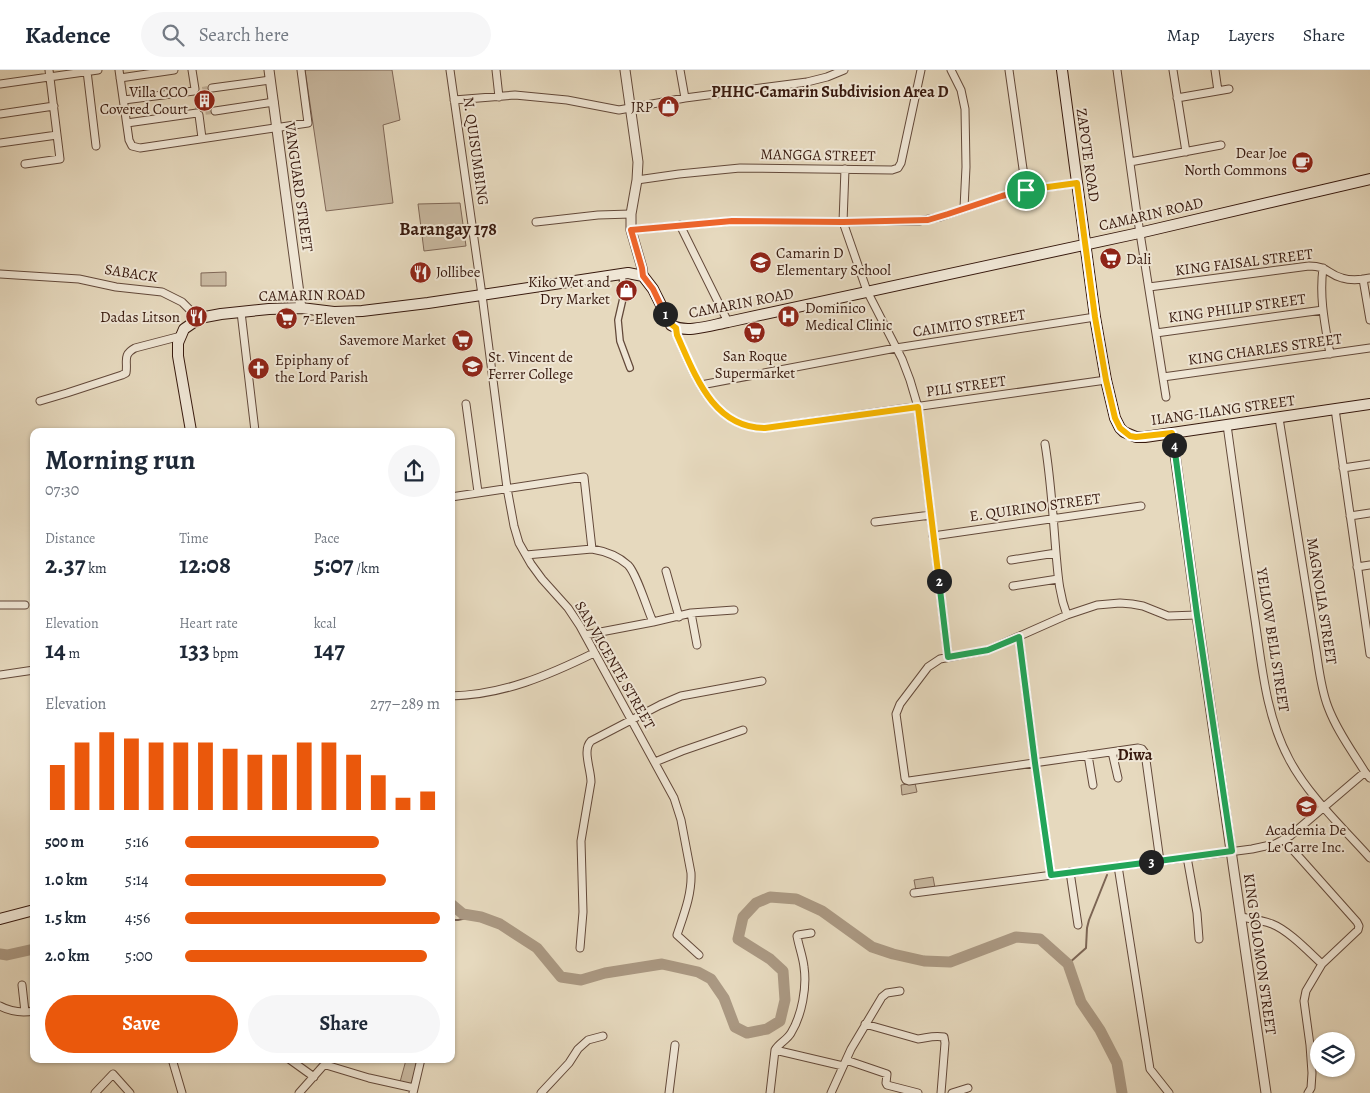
<!DOCTYPE html>
<html lang="en">
<head>
<meta charset="utf-8">
<style>
	:root { --surface:#fff; --page:#f6f6f7; --text:#1f2937; --muted:#747a83; --line:#e0e1e3; --accent:#ea580c }
	body { margin:0; font-family:Alegreya,serif; background:var(--page); color:var(--text); height:100vh; display:flex; flex-direction:column; font-size:19px; white-space:nowrap }
	* { box-sizing:border-box; margin:0 }
	p { font-size:16px; color:var(--muted) }
	.icon { flex:none; width:28px; height:28px; fill:none; stroke:currentColor; stroke-width:2; stroke-linecap:round; stroke-linejoin:round }
	.map { position:relative; flex:1; overflow:hidden }
	.panel { position:absolute; left:30px; top:358px; width:425px; height:635px; display:flex; flex-direction:column; background:var(--surface); border-radius:10px; box-shadow:0 1px 4px #0004 }
	.panel>* { flex:none }
	.tools { position:absolute; left:1310px; top:962px; display:grid; gap:10px }
	.tools a { display:grid; place-items:center; width:45px; height:45px; border-radius:50%; background:var(--surface); box-shadow:0 1px 4px #0004; font-size:25px }
	.pin { position:absolute; display:grid; place-items:center; width:42px; height:42px; color:#fff; margin:-21px; border:2px solid #fff; border-radius:50%; box-shadow:0 1px 5px #0007 }
	.km { position:absolute; width:25px; height:25px; margin:-12px; border-radius:50%; background:#222; color:#fff; font-size:14px; line-height:25px; text-align:center }
	.round { display:grid; place-items:center; flex:none; width:52px; height:52px; border-radius:26px; background:var(--page) }
	.summary { display:flex; align-items:center; justify-content:space-between; height:85px; padding:0 15px }
	h1 { font-size:28px; font-weight:600; line-height:38px }
	.stats { display:grid; grid-template-columns:repeat(3,1fr); gap:8px; height:85px; padding:5px 15px }
	.stats div { display:grid; align-content:center }
	.stats b { font-size:25px; font-weight:600 }
	.stats small { font-size:14px; font-weight:400 }
	.stats p { font-size:14px }
	.chart { height:140px; padding:10px 15px }
	.chart p { display:flex; justify-content:space-between }
	.chart svg { width:100%; height:90px; margin-top:5px; stroke:var(--accent); stroke-width:6 }
	.cta { display:flex; gap:10px; margin-top:auto; padding:10px 15px }
	.cta a { flex:1; height:58px; border-radius:30px; background:var(--accent); color:#fff; font-size:20px; font-weight:600; line-height:58px; text-align:center }
	.cta a+a { background:var(--page); color:var(--text) }
	ul { padding:0 15px; list-style:none; font-size:16px }
	li { display:grid; grid-template-columns:80px 60px 1fr; align-items:center; height:38px }
	li i { height:12px; border-radius:6px; background:var(--accent) }
	header { display:flex; align-items:center; gap:30px; box-sizing:border-box; height:70px; padding:0 25px; background:var(--surface); border-bottom:1px solid var(--line) }
	header strong { font-size:24px }
	nav { display:flex; gap:28px; margin-inline-start:auto; font-size:18px }
	.search { width:350px; height:45px; background:var(--page); display:flex; align-items:center; gap:12px; box-sizing:border-box; padding:0 18px; border-radius:28px; color:var(--muted); font-size:19px }
	.map>svg:first-child { display:block }
</style>
</head>
<body>
<header>
<strong>Kadence</strong>
<div class="search"><svg class="icon" aria-label="search" viewBox="0 0 24 24"><circle cx="10" cy="10" r="6"/><path d="M15 15l6 6"/></svg>Search here</div>
<nav><a>Map</a><a>Layers</a><a>Share</a></nav>
</header>
<div class="map">
<svg width="1370" height="1023" viewBox="0 0 1370 1023">
	<rect width="100%" height="100%" fill="#e6d9be"/>
	<filter id="stains"><feTurbulence type="fractalNoise" baseFrequency=".004" numOctaves="4"/><feColorMatrix values="0 0 0 0 .2 0 0 0 0 .09 0 0 0 0 .02 0 0 0 .5 -.17"/></filter>
	<radialGradient id="worn" r=".72"><stop offset=".6" stop-color="#630" stop-opacity="0"/><stop offset="1" stop-color="#630" stop-opacity=".3"/></radialGradient>
	<path fill="#c8b8a0" stroke="#806857" d="M305 0H392L400 50 383 55 393 133 326 141Z
		M460 133 466 176 424 181 418 134Z
		M226 202V216H201V203Z
		M915 713 917 722 902 725 901 715Z
		M933 807 935 818 916 821 914 810Z
		M406 990 417 993 411 1016 400 1012Z"/>
	<g fill="none" stroke-linecap="round" stroke-linejoin="round">
		<path stroke="#7c6554" stroke-width="2" d="M451 850H458L476 846
			M1068 894 1086 878 1087 858 1089 850 1107 805"/>
		<path stroke="#aa9882" stroke-width="11" d="M451 834 463 844 481 847 500 854 537 878 561 907 581 910 605 903 662 894 698 902 711 909 724 928 735 957 747 963 767 959 780 951 785 930 783 901 770 889 738 869 743 847 756 833 770 827 796 829 822 841 872 877 893 884 924 891 950 892 1016 867 1040 869 1068 894 1081 932 1100 960 1117 993 1122 1023
			M0 884 7 885 34 879"/>
		<path stroke="#c3b39b" stroke-width="5.5" stroke-dasharray="5.5 3" stroke-linecap="butt" d="M195 19 199 45
			M194 21 212 18
			M197 43 215 41"/>
		<defs>
			<path id="pedestrian" d="M622 204 624 224 618 250 620 271 630 298"/>
			<path id="minor" d="M119 0 129 70 132 76 140 78 308 53 301 0
				M192 0 195 19
				M450 0 482 225 507 418 514 456 519 473 531 494 542 509 568 538 580 556 674 728 681 750 691 803C692 824 684 844 677 865L699 885
				M496 0 499 27
				M680 0 685 28
				M951 0 961 20 965 39 966 97 964 138
				M1009 0 1026 120
				M1117 0 1137 144 1166 327
				M1173 0 1186 82
				M1215 0 1218 21
				M87 1 96 76
				M120 8 174 0
				M0 14 98 0
				M212 18 270 10
				M1177 28 1229 19
				M124 30 194 21
				M454 30 515 25 567 30 619 40 685 28 807 12 827 7 844 0
				M215 41 274 32
				M0 44 54 36
				M199 45 202 68
				M127 53 197 43
				M0 73 57 65
				M1130 92 1221 75
				M25 94 60 89 49 0
				M845 99 843 152 867 221 902 289 910 310 918 337 948 587
				M637 110 679 104 740 98 892 100 898 98 901 93 921 0
				M536 152 598 145 631 144
				M680 155 728 252
				M631 160 732 151 843 152 919 151 940 147 1002 126 1026 120 1077 113
				M1323 198C1319 227 1325 255 1330 284
				M0 204 79 209 116 217 162 222 182 232 192 242 197 250
				M1363 209 1370 250
				M1149 217 1309 196C1328 196 1327 204 1342 208 1351 211 1361 210 1370 208
				M241 242 255 361
				M676 258 677 265C695 306 713 358 765 358L1106 310
				M1156 263 1323 240
				M1163 307 1370 278
				M701 315 896 278 1095 247
				M40 331 67 323 122 305 126 303C128 291 122 285 135 278L181 266
				M466 334 478 422
				M1335 339 1370 584
				M1279 348 1316 580C1319 599 1321 619 1328 637 1337 661 1352 681 1365 702L1370 708
				M1227 355C1236 420 1245 485 1255 550 1262 597 1266 646 1289 689 1307 724 1343 758 1370 788
				M1045 374C1051 410 1053 447 1056 483 1058 505 1059 524 1067 545
				M1343 398 1370 394
				M451 427 584 407 592 479
				M1350 446 1370 443
				M875 452 931 445
				M933 466 1141 436
				M526 485 592 479C604 481 618 486 628 495 637 504 647 539 653 552
				M1011 490 1056 483
				M1357 497 1370 495
				M666 501 679 547
				M1013 516 1058 509
				M0 535H25
				M691 543 697 575
				M585 565 653 552 691 543 734 540
				M1019 567 1035 693 1051 805
				M0 605 34 600
				M451 626C503 625 549 605 594 583
				M1112 682 1118 708
				M1088 685 1093 715
				M655 692 682 681 743 660
				M1284 770 1357 852 1359 856 1358 860 1322 894 1306 921 1304 931 1310 975 1312 1003 1311 1018 1308 1023
				M1187 787 1197 843 1199 869
				M1160 791 1145 683 1142 679 1138 678 909 711 906 710 905 708 896 644 900 634 928 597 940 589 988 580 1067 545 1097 535 1120 533 1132 534 1143 536 1168 546 1197 545
				M1118 796 1150 999 1169 1023
				M1070 802 1078 855
				M914 823 1252 779 1275 774 1290 766 1365 702
				M1241 847C1252 849 1262 850 1272 854 1288 860 1309 882 1322 894
				M580 878 583 842 581 771 591 712C591 699 582 680 591 671L660 635 681 626 762 611
				M22 915 25 942
				M0 936C11 942 22 943 34 941
				M865 954 918 969C927 968 933 965 944 967L945 973 941 1023
				M775 980 843 996
				M172 989 182 1023
				M289 989 314 1007
				M846 990 887 1004 886 1013 887 1015 918 1023
				M95 1023 113 1004 130 1023
				M299 1023 323 996 326 995 369 1008 414 1018
				M413 1023 421 989
				M541 1023 569 993 578 979 588 970 603 966
				M669 1023 675 975
				M770 1023 775 980C779 973 787 970 791 963 802 945 807 917 804 897 803 887 799 877 797 866L798 865 811 863
				M831 1023 851 979 882 927 887 923 900 921
				M952 1023 968 1018"/>
			<path id="tertiary" d="M269 0 301 238
				M625 0 638 92 637 110 631 144V160L642 198 643 206
				M1172 363 1197 545 1266 1023"/>
			<path id="secondary" d="M1062 0 1095 247 1106 310 1115 348 1120 358 1124 362 1136 367H1145L1370 334
				M191 361 178 286V273L184 259 197 250 205 247 221 244 269 239 301 238 334 242 362 241 428 233 628 203 643 206 653 219 671 255C686 264 712 255 728 252L1139 163 1370 109
				M0 849 34 840"/>
		</defs>
		<use href="#pedestrian" stroke="#63493a" stroke-width="8"/>
		<use href="#minor" stroke="#63493a" stroke-width="9"/>
		<use href="#tertiary" stroke="#63493a" stroke-width="11"/>
		<use href="#secondary" stroke="#37190e" stroke-width="12"/>
		<use href="#pedestrian" stroke="#efe6d5" stroke-width="5.5"/>
		<use href="#minor" stroke="#efe6d5" stroke-width="7"/>
		<use href="#tertiary" stroke="#efe6d5" stroke-width="9"/>
		<use href="#secondary" stroke="#efe6d5" stroke-width="10"/>
	</g>
	<g fill="none" stroke-linecap="round" stroke-linejoin="round">
		<defs>
			<path id="split-1" d="M665 244 653 219 643 206 642 198 631 160 732 151 843 152 928 150 948 144 1002 126 1026 120"/>
			<path id="split-2" d="M665 244 671 254 676 258 677 265C695 305 713 358 765 358L918 337 939 511"/>
			<path id="split-3" d="M939 511 948 587 988 580 1019 567 1035 693 1051 805 1151 792"/>
			<path id="split-4" d="M1151 792 1232 781 1197 545 1174 375"/>
			<path id="split-5" d="M1026 120 1077 113 1095 247 1106 310 1115 348 1120 358 1130 366 1136 367 1172 363 1174 375"/>
		</defs>
		<use href="#split-1" stroke="#fff" stroke-width="10"/>
		<use href="#split-2" stroke="#fff" stroke-width="10"/>
		<use href="#split-3" stroke="#fff" stroke-width="10"/>
		<use href="#split-4" stroke="#fff" stroke-width="10"/>
		<use href="#split-5" stroke="#fff" stroke-width="10"/>
		<use href="#split-1" stroke="#f0652b" stroke-width="6"/>
		<use href="#split-2" stroke="#f5b400" stroke-width="6"/>
		<use href="#split-3" stroke="#22a559" stroke-width="6"/>
		<use href="#split-4" stroke="#22a559" stroke-width="6"/>
		<use href="#split-5" stroke="#f5b400" stroke-width="6"/>
	</g>
	<defs>
		<symbol id="building-disc" viewBox="-11 -11 22 22"><circle r="9.5" fill="#8f2418" stroke="#efe6d5"/><path d="M-4-6H4V6H1V3H-1V6H-4ZM-2.5-4.3h1.7v1.8h-1.7ZM.8-4.3h1.7v1.8H.8ZM-2.5-1h1.7V.8h-1.7ZM.8-1h1.7V.8H.8Z" fill="#fff"/></symbol>
		<symbol id="shop-disc" viewBox="-11 -11 22 22"><circle r="9.5" fill="#8f2418" stroke="#efe6d5"/><path d="M-5-2.5h2.3a2.7 3.5 0 0 1 5.4 0H5L5.5 6h-11ZM-1.5-2.5h3a1.5 2.3 0 0 0-3 0Z" fill="#fff"/></symbol>
		<symbol id="cafe-disc" viewBox="-11 -11 22 22"><circle r="9.5" fill="#8f2418" stroke="#efe6d5"/><path d="M-5.5-4.5H6V0H3Q3 3.5 0 3.5H-2.5Q-5.5 3.5-5.5 0ZM3-3.2v2h1.7v-2ZM-6 4.5H4V6H-6Z" fill="#fff"/></symbol>
		<symbol id="supermarket-disc" viewBox="-11 -11 22 22"><circle r="9.5" fill="#8f2418" stroke="#efe6d5"/><path d="M-6-5.5h2.5l.6 2H6L4.5 2H-2.5L-4.4-4H-6ZM-1.5 3.2a1.3 1.3 0 1 0 .1 0ZM3 3.2a1.3 1.3 0 1 0 .1 0Z" fill="#fff"/></symbol>
		<symbol id="school-disc" viewBox="-11 -11 22 22"><circle r="9.5" fill="#8f2418" stroke="#efe6d5"/><path d="M0-5L7-2L0 1L-7-2ZM-4 1L0 2.5L4 1V4Q0 6-4 4Z" fill="#fff"/></symbol>
		<symbol id="restaurant-disc" viewBox="-11 -11 22 22"><circle r="9.5" fill="#8f2418" stroke="#efe6d5"/><path d="M-5-6h1v4h1v-4h1v4h1v-4h1v5L-1.5 .5V6h-2V.5L-5-1ZM5-6V6H3V1.5H1.5Q1.5-4 5-6Z" fill="#fff"/></symbol>
		<symbol id="hospital-disc" viewBox="-11 -11 22 22"><circle r="9.5" fill="#8f2418" stroke="#efe6d5"/><path d="M-5-5h3v3.5h4V-5h3V5h-3V1.5h-4V5h-3Z" fill="#fff"/></symbol>
		<symbol id="university-disc" viewBox="-11 -11 22 22"><circle r="9.5" fill="#8f2418" stroke="#efe6d5"/><path d="M0-5L7-2L0 1L-7-2ZM-4 1L0 2.5L4 1V4Q0 6-4 4Z" fill="#fff"/></symbol>
		<symbol id="church-disc" viewBox="-11 -11 22 22"><circle r="9.5" fill="#8f2418" stroke="#efe6d5"/><path d="M-1.2-6h2.4v3.5h3.3v2.4h-3.3V6h-2.4V-.1h-3.3v-2.4h3.3Z" fill="#fff"/></symbol>
	</defs>
	<g fill-rule="evenodd">
		<use href="#building-disc" x="192" y="18" width="25" height="25"/>
		<use href="#shop-disc" x="656" y="24" width="25" height="25"/>
		<use href="#cafe-disc" x="1290" y="80" width="25" height="25"/>
		<use href="#supermarket-disc" x="1098" y="176" width="25" height="25"/>
		<use href="#school-disc" x="748" y="180" width="25" height="25"/>
		<use href="#restaurant-disc" x="408" y="190" width="25" height="25"/>
		<use href="#shop-disc" x="614" y="208" width="25" height="25"/>
		<use href="#restaurant-disc" x="184" y="234" width="25" height="25"/>
		<use href="#hospital-disc" x="776" y="234" width="25" height="25"/>
		<use href="#supermarket-disc" x="274" y="236" width="25" height="25"/>
		<use href="#supermarket-disc" x="742" y="250" width="25" height="25"/>
		<use href="#supermarket-disc" x="450" y="258" width="25" height="25"/>
		<use href="#university-disc" x="460" y="284" width="25" height="25"/>
		<use href="#church-disc" x="246" y="286" width="25" height="25"/>
		<use href="#school-disc" x="1294" y="724" width="25" height="25"/>
	</g>
	<g text-anchor="middle" dominant-baseline="central" stroke-width="4" stroke-linejoin="round" paint-order="stroke">
		<g font-size="15" fill="#37190e" stroke="#efe6d5" text-anchor="start">
			<text x="188" y="22" text-anchor="end">Villa CCO<tspan x="188" dy="17">Covered Court</tspan></text>
			<text x="653" y="37" text-anchor="end">JRP</text>
			<text x="1287" y="83" text-anchor="end">Dear Joe<tspan x="1287" dy="17">North Commons</tspan></text>
			<text x="776" y="183">Camarin D<tspan x="776" dy="17">Elementary School</tspan></text>
			<text x="1126" y="189">Dali</text>
			<text x="436" y="202">Jollibee</text>
			<text x="610" y="212" text-anchor="end">Kiko Wet and<tspan x="610" dy="17">Dry Market</tspan></text>
			<text x="805" y="238">Dominico<tspan x="805" dy="17">Medical Clinic</tspan></text>
			<text x="180" y="247" text-anchor="end">Dadas Litson</text>
			<text x="303" y="249">7-Eleven</text>
			<text x="446" y="270" text-anchor="end">Savemore Market</text>
			<text x="755" y="286" text-anchor="middle">San Roque<tspan x="755" dy="17">Supermarket</tspan></text>
			<text x="488" y="287">St. Vincent de<tspan x="488" dy="17">Ferrer College</tspan></text>
			<text x="275" y="290">Epiphany of<tspan x="275" dy="17">the Lord Parish</tspan></text>
			<text x="1306" y="760" text-anchor="middle">Academia De<tspan x="1306" dy="17">Le Carre Inc.</tspan></text>
		</g>
		<g font-size="15" fill="#37190e" stroke="#efe6d5">
			<text transform="translate(476 81) rotate(82)">N. QUISUMBING</text>
			<text transform="translate(818 85) rotate(1)">MANGGA STREET</text>
			<text transform="translate(1088 85) rotate(82)">ZAPOTE ROAD</text>
			<text transform="translate(299 117) rotate(82)">VANGUARD STREET</text>
			<text transform="translate(1151 144) rotate(-13)">CAMARIN ROAD</text>
			<text transform="translate(1244 192) rotate(-7)">KING FAISAL STREET</text>
			<text transform="translate(131 203) rotate(9)">SABACK</text>
			<text transform="translate(312 225) rotate(-1)">CAMARIN ROAD</text>
			<text transform="translate(741 233) rotate(-11)">CAMARIN ROAD</text>
			<text transform="translate(1237 238) rotate(-8)">KING PHILIP STREET</text>
			<text transform="translate(969 253) rotate(-9)">CAIMITO STREET</text>
			<text transform="translate(1265 279) rotate(-8)">KING CHARLES STREET</text>
			<text transform="translate(966 316) rotate(-8)">PILI STREET</text>
			<text transform="translate(1223 340) rotate(-8)">ILANG-ILANG STREET</text>
			<text transform="translate(1035 437) rotate(-8)">E. QUIRINO STREET</text>
			<text transform="translate(1322 531) rotate(81)">MAGNOLIA STREET</text>
			<text transform="translate(1273 570) rotate(81)">YELLOW BELL STREET</text>
			<text transform="translate(615 595) rotate(60)">SAN VICENTE STREET</text>
			<text transform="translate(1260 884) rotate(82)">KING SOLOMON STREET</text>
		</g>
		<g font-size="16" font-weight="bold" fill="#37190e" stroke="#efe6d5">
			<text x="830" y="22">PHHC-Camarin Subdivision Area D</text>
			<text x="1135" y="685">Diwa</text>
		</g>
		<g font-size="18" font-weight="bold" fill="#37190e" stroke="#efe6d5">
			<text x="448" y="159">Barangay 178</text>
		</g>
	</g>
	<rect width="100%" height="100%" filter="url(#stains)"/>
	<rect width="100%" height="100%" fill="url(#worn)"/>
</svg>
<div class="tools">
<a><svg class="icon" aria-label="layers" viewBox="0 0 24 24"><path d="M12 4l9 5-9 5-9-5zM3 14l9 5 9-5"/></svg></a>
</div>
<div class="pin" style="left:1026px;top:120px;background:#1e9e55"><svg class="icon" aria-label="arrive" viewBox="0 0 24 24"><path d="M6 21V4h12l-3 4 3 4H6"/></svg></div>
<b class="km" style="left:665px;top:244px">1</b>
<b class="km" style="left:939px;top:511px">2</b>
<b class="km" style="left:1151px;top:792px">3</b>
<b class="km" style="left:1174px;top:375px">4</b>
<section class="panel">
<div class="summary"><div><h1>Morning run</h1><p>07:30</p></div><a class="round"><svg class="icon" aria-label="share" viewBox="0 0 24 24"><path d="M12 15V3M7 8l5-5 5 5M5 13v7h14v-7"/></svg></a></div>
<div class="stats">
<div><p>Distance</p><b>2.37<small> km</small></b></div>
<div><p>Time</p><b>12:08</b></div>
<div><p>Pace</p><b>5:07<small> /km</small></b></div>
</div>
<div class="stats">
<div><p>Elevation</p><b>14<small> m</small></b></div>
<div><p>Heart rate</p><b>133<small> bpm</small></b></div>
<div><p>kcal</p><b>147</b></div>
</div>
<div class="chart"><p><span>Elevation</span>277–289 m</p>
<svg viewBox="0 0 160 44" preserveAspectRatio="none"><path d="M5 44V22M15 44V11M25 44V6M35 44V9M45 44V11M55 44V11M65 44V11M75 44V14M85 44V17M95 44V17M105 44V11M115 44V11M125 44V17M135 44V27M145 44V38M155 44V35"/></svg>
</div>
<ul>
<li><b>500 m</b>5:16<i style="width:76%"></i></li>
<li><b>1.0 km</b>5:14<i style="width:79%"></i></li>
<li><b>1.5 km</b>4:56<i style="width:100%"></i></li>
<li><b>2.0 km</b>5:00<i style="width:95%"></i></li>
</ul>
<div class="cta"><a>Save</a><a>Share</a></div>
</section>
</div>
</body>
</html>
